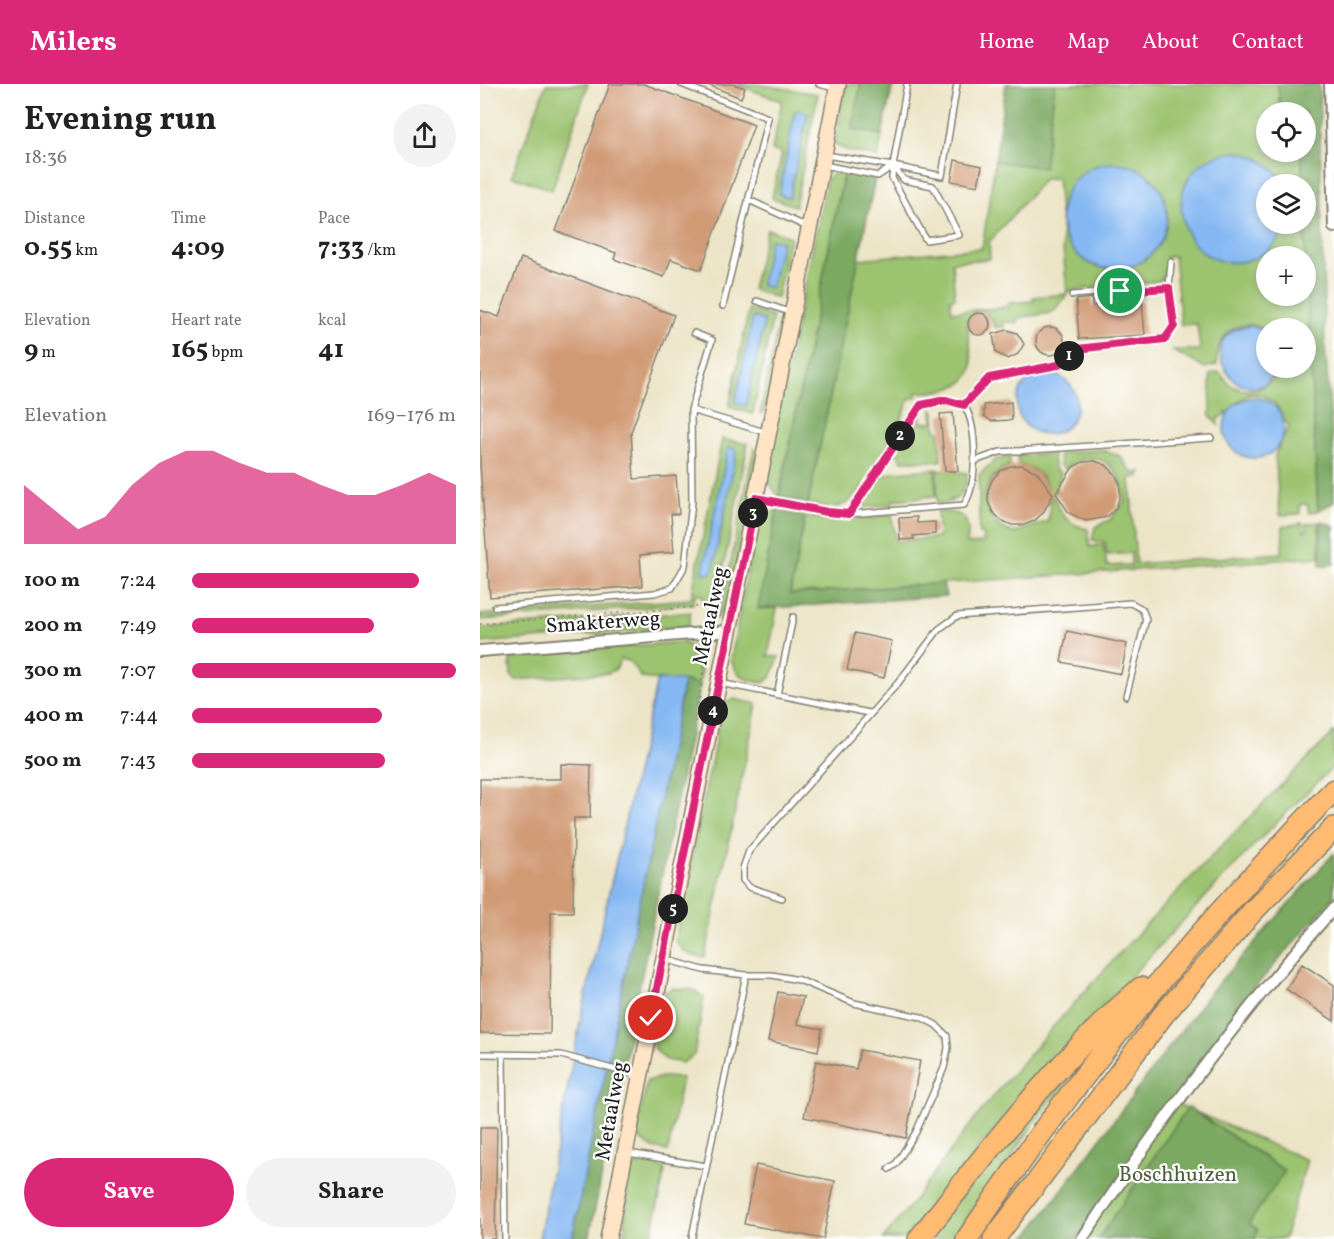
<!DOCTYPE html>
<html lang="en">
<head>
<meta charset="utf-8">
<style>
	:root { --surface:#fff; --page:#f2f2f2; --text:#222; --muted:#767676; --accent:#db2777 }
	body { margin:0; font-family:Vollkorn,serif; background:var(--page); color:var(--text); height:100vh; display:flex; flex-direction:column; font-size:22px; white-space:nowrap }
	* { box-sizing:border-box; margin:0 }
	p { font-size:20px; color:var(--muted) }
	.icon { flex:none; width:33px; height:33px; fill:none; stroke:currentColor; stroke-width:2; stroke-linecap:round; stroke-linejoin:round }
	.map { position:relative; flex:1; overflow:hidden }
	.side { display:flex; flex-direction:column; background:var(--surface); width:480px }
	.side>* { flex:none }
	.fabs { position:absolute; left:776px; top:18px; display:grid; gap:12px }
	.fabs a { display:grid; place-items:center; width:60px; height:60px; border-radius:50%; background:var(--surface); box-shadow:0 3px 9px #0003; font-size:30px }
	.pin { position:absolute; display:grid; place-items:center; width:51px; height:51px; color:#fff; margin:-26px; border:3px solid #fff; border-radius:50%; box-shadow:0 2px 6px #0007 }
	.km { position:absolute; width:30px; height:30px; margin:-15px; border-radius:50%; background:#222; color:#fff; font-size:16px; line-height:30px; text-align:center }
	.round { display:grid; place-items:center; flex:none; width:63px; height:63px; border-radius:32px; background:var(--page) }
	.head { display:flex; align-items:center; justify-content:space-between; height:102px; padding:0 24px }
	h1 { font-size:33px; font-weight:700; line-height:45px }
	.stats { display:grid; grid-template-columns:repeat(3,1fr); gap:9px; height:102px; padding:6px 24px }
	.stats div { display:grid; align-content:center }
	.stats b { font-size:26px; font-weight:700 }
	.stats small { font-size:16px; font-weight:400 }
	.stats p { font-size:16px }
	.chart { height:168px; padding:12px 24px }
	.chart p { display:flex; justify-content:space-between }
	.chart svg { width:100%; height:108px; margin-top:6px; fill:var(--accent); opacity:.7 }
	.cta { display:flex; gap:12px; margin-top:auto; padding:12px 24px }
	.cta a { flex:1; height:69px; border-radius:36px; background:var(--accent); color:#fff; font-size:24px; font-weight:700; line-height:69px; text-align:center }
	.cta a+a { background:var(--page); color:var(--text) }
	ul { padding:0 24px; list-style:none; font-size:20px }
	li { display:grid; grid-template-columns:96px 72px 1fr; align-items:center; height:45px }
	li i { height:15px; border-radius:8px; background:var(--accent) }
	header { display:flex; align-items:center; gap:36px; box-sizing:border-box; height:84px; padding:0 30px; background:var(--accent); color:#fff }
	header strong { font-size:28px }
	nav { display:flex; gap:33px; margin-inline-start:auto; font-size:21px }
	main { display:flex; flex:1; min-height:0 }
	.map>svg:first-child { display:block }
</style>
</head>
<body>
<header>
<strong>Milers</strong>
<nav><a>Home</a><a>Map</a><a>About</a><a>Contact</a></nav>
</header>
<main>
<section class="side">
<div class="head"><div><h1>Evening run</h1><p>18:36</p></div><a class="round"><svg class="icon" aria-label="share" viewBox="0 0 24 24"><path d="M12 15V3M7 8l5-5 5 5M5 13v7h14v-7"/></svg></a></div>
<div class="stats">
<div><p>Distance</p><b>0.55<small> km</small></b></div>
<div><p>Time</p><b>4:09</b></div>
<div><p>Pace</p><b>7:33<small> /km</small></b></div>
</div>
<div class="stats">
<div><p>Elevation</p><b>9<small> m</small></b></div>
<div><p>Heart rate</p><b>165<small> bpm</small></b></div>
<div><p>kcal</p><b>41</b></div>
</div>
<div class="chart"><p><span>Elevation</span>169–176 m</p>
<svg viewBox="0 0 160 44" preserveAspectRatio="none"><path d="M0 44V20L10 29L20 38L30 33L40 20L50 11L60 6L70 6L80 11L90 15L100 15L110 20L120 24L130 24L140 20L150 15L160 20V44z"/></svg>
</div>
<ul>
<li><b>100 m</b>7:24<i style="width:86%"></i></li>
<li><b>200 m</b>7:49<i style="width:69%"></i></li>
<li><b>300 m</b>7:07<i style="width:100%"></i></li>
<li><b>400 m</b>7:44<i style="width:72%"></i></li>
<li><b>500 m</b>7:43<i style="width:73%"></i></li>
</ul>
<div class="cta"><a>Save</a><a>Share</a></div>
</section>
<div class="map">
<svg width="854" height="1155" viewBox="0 0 854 1155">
	<rect width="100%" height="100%" fill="#fff"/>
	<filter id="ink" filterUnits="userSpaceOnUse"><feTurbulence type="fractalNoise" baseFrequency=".0167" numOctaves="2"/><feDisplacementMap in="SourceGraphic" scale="12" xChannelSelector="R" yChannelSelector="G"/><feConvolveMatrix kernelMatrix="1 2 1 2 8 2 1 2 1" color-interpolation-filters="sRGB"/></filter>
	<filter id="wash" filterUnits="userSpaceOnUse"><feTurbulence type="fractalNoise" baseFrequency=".008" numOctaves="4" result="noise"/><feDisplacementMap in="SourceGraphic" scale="24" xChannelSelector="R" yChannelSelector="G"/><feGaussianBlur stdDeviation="1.35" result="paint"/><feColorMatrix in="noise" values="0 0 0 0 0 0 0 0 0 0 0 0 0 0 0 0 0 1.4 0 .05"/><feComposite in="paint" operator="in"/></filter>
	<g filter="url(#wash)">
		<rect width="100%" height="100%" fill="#ece4c6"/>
		<path fill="#9bc36f" stroke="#5c7046" stroke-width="1.5" fill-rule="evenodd" d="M66 0H108L72 106 32 92Z
			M255 0H278L338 10 315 122 292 114 302 69 292 66 302 17Z
			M366 0H381L372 45 402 51 398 73 368 67 356 61 355 57Z
			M575 0H798L800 28H786V68H821L823 100H786V140H824L838 427 829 429 827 420H820V430L800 431 795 371 809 342C803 338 801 325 794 319 764 294 753 331 737 335L738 341 729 330 731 327 730 290 739 288C744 294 749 302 756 304 774 311 793 301 799 284H825V244C813 244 793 247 785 245 780 245 776 241 771 241 747 241 735 259 737 281L725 284 691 266H720L717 240 701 241 694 172 687 173 684 192 680 197 589 207 577 225 570 229 538 234V239L523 238 524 243H514L512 236 504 227H496L488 237C487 252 492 266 492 280 492 305 456 309 437 308V313L429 315C422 338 384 416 360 422 351 425 338 421 328 420L378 175 502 164 515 77 564 83ZM577 94 587 210 553 213 554 217 528 219V223L472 228 470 215 475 214 472 178 510 175 509 158 564 95ZM786 172H825V212H786Z
			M364 88 299 413 285 393 347 95 354 89Z
			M287 145 310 153 297 214 272 205Z
			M315 155 319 169 310 212 303 215Z
			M269 225 293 233 273 330 249 323ZM273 234 284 236V240L266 322Z
			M299 236 304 246 287 326 280 330Z
			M452 324 455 328 456 346 460 347 461 377H422L415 366 437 330 440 329 441 339 453 338Z
			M242 355 268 360 237 517 222 520 223 512 216 510 213 520 0 536V531L211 515Z
			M274 364 278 370 248 521 235 536 243 516Z
			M621 366 640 372 652 389 661 388 660 392 650 394 656 480 802 469 803 442 822 439 824 447 827 446 826 440 839 438 840 473 310 510 325 433 378 436 412 430 416 458 459 453 457 427C484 429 491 431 487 460L503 459 504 451 499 450V391L515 376 530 373V381C496 394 499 441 535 449L568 437 571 413H574C581 431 589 441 608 445L610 463 623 460 627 482 651 481V469L627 471 625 458 612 456 615 443 631 435 644 418C644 382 616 360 585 385L580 381 579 369Z
			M573 369 574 385 581 389 575 409 570 411C565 392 556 384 538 380L537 372Z
			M455 385 456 412 414 416 411 421 385 423 384 415 396 394 415 388Z
			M457 385 487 389C487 400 484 410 474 416L471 415V418L457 420Z
			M297 426 278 525 297 524 288 572 299 573 291 594 283 599C266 596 257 593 251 576L277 435Z
			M211 528 208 543 0 559V544Z
			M202 558 222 568 220 601 162 594 149 577 140 575 137 584 129 589 35 596 31 591 30 575 38 571Z
			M254 615 277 620 225 873C210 873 203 868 195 856L243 620Z
			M854 648V682L774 761 569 980 424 1155H403C442 1110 473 1059 512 1014 619 886 736 766 854 648Z
			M193 904 214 906 224 914 214 971 202 979 186 976 173 963 185 907Z
			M645 923 562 1029 473 1155H444Z
			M182 993 202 994 188 1067 173 1064 156 1052 167 997Z
			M674 1010 827 1076 804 1155H578Z
			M163 1077 182 1083 185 1086 171 1155H144L149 1084Z"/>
		<path fill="#7ca962" stroke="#4c623f" stroke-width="1.5" d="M381 0H413L402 51 372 45Z
			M526 0H575L564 84 515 77Z
			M798 0H839L845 262 854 375V418L838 427 824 140 825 100H823L821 68H825V28H800Z
			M364 88 395 95 328 420 299 413Z
			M297 426 325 433 310 510 463 499 466 512 278 525Z
			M841 437 854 442V480L840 482Z
			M204 597 220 601 109 1155H92Z
			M854 769V813L762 918 596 1155H545L728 911Z
			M708 1023 805 1087 769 1139 778 1146 774 1155H618Z"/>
		<path fill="#85b8f2" stroke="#506a87" stroke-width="1.5" d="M318 26 328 30 309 114 299 110 315 27Z
			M756 68C778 71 794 81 804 100H786V140H806C801 156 789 169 772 175 696 200 668 75 756 68Z
			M581 132a53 53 0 1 1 106 0a53 53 0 1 1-106 0Z
			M290 155 302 157 291 204 281 201Z
			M273 233 284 236V240L266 322 255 318Z
			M770 242 786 247V284H797C768 343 702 250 770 242Z
			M537 320a30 30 0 1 1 60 0a30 30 0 1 1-60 0Z
			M744 344a30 30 0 1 1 60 0a30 30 0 1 1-60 0Z
			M248 363 257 366 233 485 230 490 222 489Z
			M177 596 204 597 92 1155H59L100 938Z"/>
		<g id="blocks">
			<path fill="#d09a75" d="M130 0H164L274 41 221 186 191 175 184 193 134 175 136 169 76 147Z
				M226 0H253L265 4 261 14Z
				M475 76 502 82 498 102 471 97Z
				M41 174 194 231 151 348 154 395 196 392 199 430H191L194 468 160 471 162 502 10 513 0 381V226L19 233Z
				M612 214V222L662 218 665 251 599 255 596 216Z
				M488 240a11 11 0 1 1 22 0a11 11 0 1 1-22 0Z
				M556 257a14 14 0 1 1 28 0a14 14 0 1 1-28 0Z
				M527 246 537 249 544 260 538 270 528 275 516 269 513 250Z
				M531 318 532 336 511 337 504 332V321Z
				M473 329 478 387H465L460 330Z
				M615 377 626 381 635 390 640 400V412L636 424 627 433 606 437 589 429 576 409 593 383 603 378Z
				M542 381 557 388 573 410 563 429 554 437 544 441H532L521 436 513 428 508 418V406L512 396 520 387 531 382Z
				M437 433V439L455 438V450L433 452 434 455 420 456 419 434Z
				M587 547 647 560 641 590 581 578Z
				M375 549 412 557 404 594 367 586Z
				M81 680 111 681 110 734H94L93 828H71L70 950 0 949V695H81Z
				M822 880 854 901V937L806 905Z
				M298 908 323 913 317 940 342 945 338 967 288 957Z
				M380 966 440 977 426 1054 324 1033 336 977 376 985Z
				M0 1043H17L15 1155H0Z
				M276 1081 355 1097 343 1155 264 1140Z"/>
		</g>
	</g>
	<g filter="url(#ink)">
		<use href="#blocks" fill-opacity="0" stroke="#848071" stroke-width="1.5"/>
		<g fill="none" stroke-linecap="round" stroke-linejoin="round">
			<defs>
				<path id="lane" d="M201 0 288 34 243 222
					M339 0 354 4
					M427 0 413 82 462 92 477 0
					M346 71 413 82 424 96 453 102 479 151 446 156 412 94 413 82
					M344 81 398 92 413 82
					M269 116 327 143
					M689 204 691 178
					M277 217 309 228
					M214 249 232 256 211 326 288 349
					M484 321 509 294 578 281 597 265 685 255 694 242 689 204 592 211
					M495 377 520 368 731 354
					M277 414 347 428 369 430 484 421C498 399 498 343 484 321L466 316 441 322 369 430
					M15 523 174 509 192 504 205 482 212 418 211 326
					M240 599 389 629
					M297 611 313 533
					M302 814 269 803 263 796V784L269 767 418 599 459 545 477 532 651 519 662 525 666 535 646 612
					M185 875 223 886 266 891H292L319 896 374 919 441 933 456 941 467 952 468 964 464 984 436 1048 416 1080 409 1085
					M0 970 81 971 158 992
					M23 971 25 1155
					M148 1069 226 1082
					M212 1153 266 891"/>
				<path id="street" d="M850 0 854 143
					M0 567 249 547
					M602 1155C679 1039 761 928 854 824"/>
				<path id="secondary" d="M128 1155 358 0"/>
				<path id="highway" d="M439 1155C508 1067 576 977 661 904
					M487 1155C573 1027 668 905 773 792 800 763 826 734 854 706
					M514 1155 683 931 773 827 854 744"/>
			</defs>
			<use href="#lane" stroke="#848071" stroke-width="8"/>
			<use href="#street" stroke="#848071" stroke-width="14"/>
			<use href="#secondary" stroke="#848071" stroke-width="18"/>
			<use href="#highway" stroke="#848071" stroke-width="24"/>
			<path stroke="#848071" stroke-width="2" stroke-dasharray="1.5 4.5" stroke-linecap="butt" d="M232 537 239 520
				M0 540 238 521
				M215 638 228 560"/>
			<use href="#lane" stroke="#fff" stroke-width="5"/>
			<use href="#street" stroke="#fff" stroke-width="10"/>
			<use href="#secondary" stroke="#ffe4c6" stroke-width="15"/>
			<use href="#highway" stroke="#ffbb71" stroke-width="21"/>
		</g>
	</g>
	<g fill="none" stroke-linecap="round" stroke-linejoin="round" filter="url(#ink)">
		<defs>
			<path id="route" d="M171 934 276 414 347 428 369 430 441 321 466 316 484 321 509 294 578 281 597 265 685 255 694 242 689 204 640 207"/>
		</defs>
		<use href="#route" stroke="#fff" stroke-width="12"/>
		<use href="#route" stroke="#db2777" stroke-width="8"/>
	</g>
	<g text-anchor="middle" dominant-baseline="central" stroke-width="4.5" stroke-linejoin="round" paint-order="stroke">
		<g font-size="21" fill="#1c1c1c" stroke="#fff">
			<text transform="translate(231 532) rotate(-78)">Metaalweg</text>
			<text transform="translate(123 539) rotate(-4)">Smakterweg</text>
			<text transform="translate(132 1027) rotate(-80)">Metaalweg</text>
		</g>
		<g font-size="21" fill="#4f5f3d" stroke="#fff">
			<text x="698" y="1091">Boschhuizen</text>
		</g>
	</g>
</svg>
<div class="fabs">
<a><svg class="icon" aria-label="locate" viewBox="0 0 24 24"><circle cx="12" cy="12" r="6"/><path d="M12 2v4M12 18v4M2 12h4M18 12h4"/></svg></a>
<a><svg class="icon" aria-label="layers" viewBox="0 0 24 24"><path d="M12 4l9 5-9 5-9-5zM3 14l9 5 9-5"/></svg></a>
<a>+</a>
<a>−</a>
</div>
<div class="pin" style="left:640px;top:207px;background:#1e9e55"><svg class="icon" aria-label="arrive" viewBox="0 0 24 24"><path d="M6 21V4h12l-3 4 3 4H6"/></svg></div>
<div class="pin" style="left:171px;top:934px;background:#d93025"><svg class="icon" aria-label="check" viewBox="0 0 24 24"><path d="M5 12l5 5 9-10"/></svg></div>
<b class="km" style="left:589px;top:272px">1</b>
<b class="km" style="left:420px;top:352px">2</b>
<b class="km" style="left:273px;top:429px">3</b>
<b class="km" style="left:233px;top:627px">4</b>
<b class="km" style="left:193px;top:825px">5</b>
</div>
</main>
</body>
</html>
